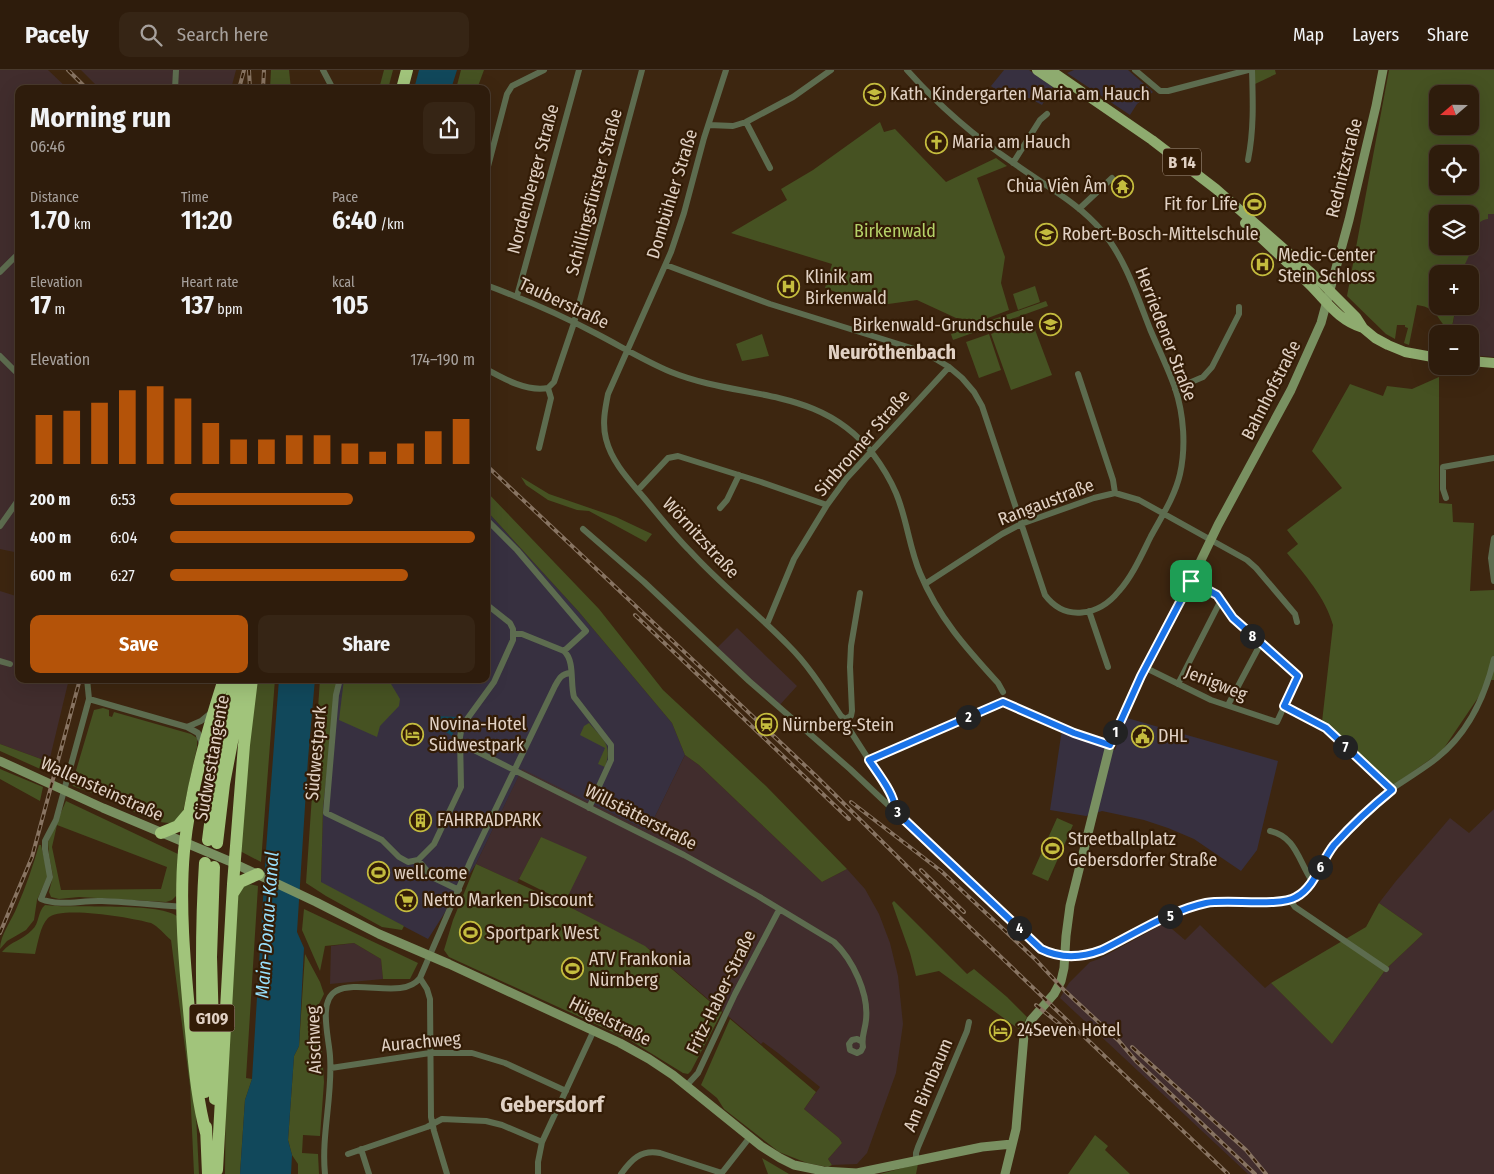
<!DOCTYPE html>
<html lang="en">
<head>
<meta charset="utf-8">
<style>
	:root { --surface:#2e1c0c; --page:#362515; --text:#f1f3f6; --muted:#a7a19d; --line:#493a2d; --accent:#b45309 }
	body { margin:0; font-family:"Fira Sans Condensed",sans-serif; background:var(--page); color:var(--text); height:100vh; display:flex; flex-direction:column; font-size:19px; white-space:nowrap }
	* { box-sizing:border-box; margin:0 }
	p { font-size:16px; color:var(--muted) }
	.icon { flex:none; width:28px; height:28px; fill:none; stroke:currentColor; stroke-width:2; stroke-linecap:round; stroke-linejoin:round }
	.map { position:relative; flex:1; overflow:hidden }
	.sheet { position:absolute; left:15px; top:15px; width:475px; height:598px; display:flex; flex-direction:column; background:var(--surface); border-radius:10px; box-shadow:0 5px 20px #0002,0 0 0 1px var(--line) }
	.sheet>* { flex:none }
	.needle { width:32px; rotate:250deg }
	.controls { position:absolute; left:1429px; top:15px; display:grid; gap:10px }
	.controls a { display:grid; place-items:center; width:50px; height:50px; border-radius:10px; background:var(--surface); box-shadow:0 5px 20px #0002,0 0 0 1px var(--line); font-size:25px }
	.pin { position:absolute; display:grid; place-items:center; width:42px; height:42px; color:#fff; margin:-21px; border-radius:10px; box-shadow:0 2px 8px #0006 }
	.km { position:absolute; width:25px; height:25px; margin:-12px; border-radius:50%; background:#222; color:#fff; font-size:14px; line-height:25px; text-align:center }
	.round { display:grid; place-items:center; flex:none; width:52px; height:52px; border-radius:10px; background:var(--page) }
	.summary { display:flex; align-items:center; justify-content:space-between; height:85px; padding:0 15px }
	h1 { font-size:28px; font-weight:700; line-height:38px }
	.figures { display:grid; grid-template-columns:repeat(3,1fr); gap:8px; height:85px; padding:5px 15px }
	.figures div { display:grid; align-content:center }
	.figures b { font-size:25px; font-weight:700 }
	.figures small { font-size:14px; font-weight:400 }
	.figures p { font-size:14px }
	.chart { height:140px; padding:10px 15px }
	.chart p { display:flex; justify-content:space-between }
	.chart svg { width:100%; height:90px; margin-top:5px; stroke:var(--accent); stroke-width:6 }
	.primary-button { display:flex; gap:10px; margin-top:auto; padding:10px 15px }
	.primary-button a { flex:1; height:58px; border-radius:10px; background:var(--accent); color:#fff; font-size:20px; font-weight:700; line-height:58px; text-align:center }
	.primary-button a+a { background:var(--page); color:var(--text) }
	ul { padding:0 15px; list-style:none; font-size:16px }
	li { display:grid; grid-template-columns:80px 60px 1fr; align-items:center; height:38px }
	li i { height:12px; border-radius:6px; background:var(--accent) }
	header { display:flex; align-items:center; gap:30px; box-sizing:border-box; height:70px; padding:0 25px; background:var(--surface); border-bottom:1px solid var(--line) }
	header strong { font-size:24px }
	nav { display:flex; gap:28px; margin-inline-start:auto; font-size:18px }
	.search { width:350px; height:45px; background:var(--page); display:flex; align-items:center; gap:12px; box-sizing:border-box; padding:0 18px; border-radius:10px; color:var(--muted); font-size:19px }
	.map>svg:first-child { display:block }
</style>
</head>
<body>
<header>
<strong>Pacely</strong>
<div class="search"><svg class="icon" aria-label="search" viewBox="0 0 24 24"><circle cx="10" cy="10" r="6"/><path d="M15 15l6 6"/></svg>Search here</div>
<nav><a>Map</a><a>Layers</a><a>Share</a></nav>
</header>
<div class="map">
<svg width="1494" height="1104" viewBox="0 0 1494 1104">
	<rect width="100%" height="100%" fill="#3d2610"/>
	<path fill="#373040" d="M1004 0H1029L1053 17 1042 35 1029 28 1007 30 991 16Z
		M1074 0H1128L1153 22 1137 34 1130 45 1067 3Z
		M486 440 579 542 672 653 685 685 648 761 522 700 476 794 428 869 321 813 323 738 333 633 337 609H486Z
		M1127 648 1278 691 1257 780 1241 801 1194 769 1168 758 1144 750 1102 741 1086 746 1050 740 1062 659 1115 680Z"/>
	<path fill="#412d2d" d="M0 0H48L68 19H19V483L0 479Z
		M81 0H236L231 19H100Z
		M1488 144H1494V287L1470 285V264H1451L1456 236H1470V204H1462V200L1471 180 1475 158 1479 151 1484 149Z
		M0 521 19 527V609H69L49 692 0 674Z
		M737 558 797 616 777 638 714 581Z
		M685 685 699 695 822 812 847 799 865 819 879 844 890 873 898 906 903 954 896 1003 867 1083 857 1094 832 1095 828 1089 842 1073 839 1068 804 1039 820 1017 778 983 763 972 761 974 649 879 564 834 565 832 541 767 517 813 476 794 522 699 648 761Z
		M1494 739V1104H1248L1060 928 1069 913 1090 892 1099 889 1165 853 1185 870 1200 855 1265 918 1271 913 1332 974 1386 899 1423 864 1379 833 1396 811 1450 748 1469 763Z
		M354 873 381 889 383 909 330 914 331 876Z"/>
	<path fill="#465222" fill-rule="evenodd" d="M271 0H289L291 19H270Z
		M384 0H393L388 19H379Z
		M461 0H484L477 19H456Z
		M1254 0H1275L1276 4 1255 14Z
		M1389 0H1494V144H1488V149C1471 151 1475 169 1471 181 1468 189 1463 196 1462 204H1438V236H1456L1451 262C1436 251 1440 238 1417 235L1409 275 1404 273 1408 258 1405 257V255H1397L1395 269 1386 264 1347 226ZM1438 24H1470V56H1438ZM1438 84H1470V116H1438ZM1438 144H1470V176H1438Z
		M880 52 884 62 895 59 946 112 996 88 1007 96 977 108 1005 187 1001 213 1009 240 980 251 956 248 917 230 874 236 825 218 832 194 731 163 787 130 781 119 813 100Z
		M1035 216 1040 232 1018 240 1013 224Z
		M1046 231 1048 236 953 270 951 264Z
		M1031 249 1052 305 1011 320 991 264Z
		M762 264 769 286 742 291 736 274Z
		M989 264 1001 300 979 308 966 272Z
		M1439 307V433L1452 434 1453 452 1474 453 1470 521 1494 520V610H1490L1442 681 1391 717 1322 652 1333 555C1325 527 1305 505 1287 483L1298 474 1287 460 1342 418 1312 381 1350 314 1383 326 1387 316 1412 319Z
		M521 407 549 424 616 447 652 464 646 472 589 441 577 440 548 430 526 415Z
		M486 421 599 539 663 620 766 716 847 799 822 812 699 695 685 685 672 653 579 542 486 440Z
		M254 609H275L261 792 240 781Z
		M320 609H337L323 738 321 812 404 856 402 860 382 857 326 826 306 813Z
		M344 609H388L400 629 399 636 380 656 377 667 339 650Z
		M103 638 109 640V646L112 647 114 642 191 664 197 668V677L182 746 172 753C150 754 130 738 110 730 98 724 85 721 73 716L72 714 94 640Z
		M589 653C603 669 613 675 605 697L598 694 605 678 580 665 584 656Z
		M0 674 49 692 47 702 0 681Z
		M0 699 43 717 40 731 0 709Z
		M66 731 178 784 176 826 172 830 166 832 79 827 59 829 51 827 49 822 53 806 49 785 48 772ZM57 755 167 797 161 819 61 820 52 777Z
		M1057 748 1073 755 1048 811 1032 804Z
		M541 767 587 787 565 832 519 809Z
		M39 775H41L48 805 37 830 34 850 26 860 7 871 0 879C0 865 12 850 17 837 26 816 33 796 39 775Z
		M476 794 564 834 645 876 722 942 691 1001 688 1004 683 1003 628 969 449 887 444 880 453 850Z
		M249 814 258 816 246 1008 252 1009 245 1030 240 1104H225L226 997 238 823 240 818Z
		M894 831 967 904 974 899 1007 927 1027 947 1020 960 939 901 916 906 910 883 892 833Z
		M1379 833 1423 864 1386 899 1332 974 1271 913 1366 857Z
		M45 835C71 839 164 831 179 848L195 1024 199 1104H194L190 1016 171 870C165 865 158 856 151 853 134 848 60 835 48 848 40 856 38 873 35 884L2 882C11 871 23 870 32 860 40 853 37 842 45 835Z
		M304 839 418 893 410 909H383L381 889 354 873 325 876 320 901 302 860Z
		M305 884 320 912 324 924 319 934 324 1012 320 1066 303 1065 302 1083 318 1084 319 1104H298V1094L292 1085 288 1070 294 986 299 976Z
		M730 949 816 1022 804 1039 839 1068 842 1073 828 1089 832 1095 828 1097 807 1093 779 1082 724 1039 717 1028 701 1015Z
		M1095 1065 1108 1076 1105 1080 1130 1104H1068Z
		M762 1088 789 1104H768Z
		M918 1094 916 1104H880Z"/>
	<path fill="#11485b" d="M419 0H457L451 19H414Z
		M279 609H315L308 689 297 862 304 878 299 976 294 986 288 1070 292 1085 291 1104H240L245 1030 252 1009 266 780Z
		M434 646 458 647 452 666 432 653Z"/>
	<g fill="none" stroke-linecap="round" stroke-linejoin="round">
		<path stroke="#5d6c4f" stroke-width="6" d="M323 0 333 19
			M726 0 704 68 684 143 671 182 608 324C605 339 602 354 606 369 612 393 630 411 645 429 660 447 674 465 690 481 721 515 757 543 789 576 810 597 825 622 841 646L845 649 851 646 852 641 850 597 851 576 860 523
			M1135 0 1160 21H1168L1248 0
			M175 19 176 0
			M746 52 770 98
			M709 55 733 56 746 52 793 27 831 0
			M1248 90C1254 60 1253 31 1252 0
			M1013 93 1040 50 1047 44
			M486 104 507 24 512 16 544 0
			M1079 139 1112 108
			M666 195 770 234 924 282 949 297 962 308 974 322 982 336 1045 525C1065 552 1099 546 1119 521 1133 505 1142 484 1151 466 1162 446 1175 426 1180 404 1186 377 1184 345 1175 318 1168 298 1158 278 1150 259 1137 226 1125 188 1102 161 1079 133 1044 115 1015 94 975 67 939 36 907 0
			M0 202 19 183
			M486 215C524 229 561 245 597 264 622 277 645 291 671 302 743 331 819 315 873 384 882 396 890 409 896 423 907 449 909 477 920 503 938 547 966 578 998 613L1003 622
			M517 226 579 0
			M0 286 19 305
			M486 299C504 309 527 322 548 318L554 312 574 253 642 0
			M1078 304 1113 410 1115 423
			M1175 319 1203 307 1212 297 1239 244V237
			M539 378 551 328 548 318
			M638 420 668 388 678 386 761 412 827 435
			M1446 428 1443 419V397L1494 388
			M720 438 727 430 739 405
			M486 449 517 480 586 561 564 581
			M0 456 19 429
			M583 459 644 512 749 611 850 699 1041 879C1089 905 1137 857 1181 841 1192 837 1205 833 1217 832 1234 831 1284 834 1296 828 1311 819 1322 793 1332 779 1336 772 1343 766 1349 759 1362 745 1377 730 1393 718 1408 708 1423 699 1437 688 1468 663 1485 627 1494 589
			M1494 468 1491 488 1494 511
			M925 514 1002 464 1021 454 1094 428 1115 423 1139 430 1247 490 1256 498 1295 544 1297 552
			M1089 541 1108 597
			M767 554 794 489 827 435 846 409 949 297
			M513 564H522L564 581C575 591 570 613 574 627L611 675V690L589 738
			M0 591 10 594
			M1146 598 1211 630 1277 652 1298 606 1233 548 1217 525 1191 511
			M87 609 89 629 56 750 45 771V779L50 807 41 829C61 837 81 830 102 831 129 832 156 835 183 837
			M340 609 336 625 326 743 382 770 399 787 408 792 418 790 434 774 461 717 460 667 462 656 494 612 513 570V559L510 553 486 534
			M1178 614 1221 530
			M89 629 187 657 198 663 202 674
			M1228 635 1261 573
			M1284 636 1325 658 1392 720
			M187 657 201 651 212 642
			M849 659 891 724 896 735 895 740
			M460 673 684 785 758 826 834 872C853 890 869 924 866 950 865 961 861 966 863 977L861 981 857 983 850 980 849 974 852 970 857 969 861 971
			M869 689 1003 632 1074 663 1110 675
			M1270 761C1296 767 1298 790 1312 811
			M418 790 432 807 459 820
			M1290 830 1295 837 1386 899
			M420 908 427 919 430 929 431 1047 434 1061 447 1104
			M331 998 430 983H472L505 993 566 1021
			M687 1015 698 1003 735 924 779 840
			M361 1079 369 1104
			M348 1084 427 1057 442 1049 486 1051 502 1055 542 1072
			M916 1091V1083L918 1077 967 961 969 952
			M325 1104C321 1065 333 1025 330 986 329 968 318 931 336 921 359 909 403 930 420 908L471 790 555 616C559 609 561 604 570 603
			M538 1104V1092L542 1072 594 960
			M621 1104C631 1090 641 1079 660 1083L722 1103
			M721 1104 750 1067"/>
		<path stroke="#799061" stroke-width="9" d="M0 691 103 738 229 791 316 832 379 864 449 894 620 973 649 989 673 1005 761 1076 780 1088 794 1095 823 1101 857 1103 982 1077 1012 1074
			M1005 1104 1016 1059 1024 965 1031 950 1054 924 1061 911 1064 898 1066 866 1070 836 1110 675 1141 606 1189 515 1218 455 1291 320 1321 253 1349 150 1376 36 1383 0"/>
		<path stroke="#8eab6f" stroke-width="10" d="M1037 0 1059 15
			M1050 0 1152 70 1216 119 1317 208 1356 247 1363 258 1375 268 1388 275 1405 282 1438 288
			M1245 153C1267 173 1289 194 1310 215 1328 233 1338 250 1363 258
			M1470 291 1494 293"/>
		<path stroke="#a1c47b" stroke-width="12" d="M402 19 407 0
			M161 763 178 756 189 743
			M208 770 217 700 235 609
			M217 773 224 714 244 609
			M214 797 211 887 215 1029
			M233 823 240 812 258 804
			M205 1022C202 945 200 869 205 793
			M206 1057 208 1104
			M206 1063C196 1026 194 989 190 951 185 897 179 836 184 781 190 722 206 665 224 609
			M217 1100 233 814 244 675 252 609"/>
		<defs>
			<path id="rail" d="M68 0 87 19
				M249 0 250 19
				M239 19 244 0
				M263 19 264 0
				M486 395 815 705 936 825 1228 1104
				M635 545 849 749
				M851 732 941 801 1035 889 1065 921 1119 971 1136 991 1255 1104
				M921 800 964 842
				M0 863 32 787 80 609
				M1036 935 1073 965
				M1132 977 1246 1080 1266 1104"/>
		</defs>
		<use href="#rail" stroke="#887462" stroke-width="4"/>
		<use href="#rail" stroke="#331c06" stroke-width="2" stroke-dasharray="5.5" stroke-linecap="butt"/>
	</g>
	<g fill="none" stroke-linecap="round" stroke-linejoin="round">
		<defs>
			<path id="route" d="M1191 511 1217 525 1233 548 1298 606 1284 636 1326 658 1392 720C1371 737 1352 755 1334 775 1321 791 1315 817 1296 827 1280 837 1227 829 1206 833 1169 841 1135 864 1102 880 1081 888 1061 889 1041 879L894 740C898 728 876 701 869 690L1003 632 1074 663 1110 675 1141 606Z"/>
		</defs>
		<use href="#route" stroke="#fff" stroke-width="10"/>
		<use href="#route" stroke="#1a73e8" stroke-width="6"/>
	</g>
	<defs>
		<symbol id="school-ring" viewBox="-11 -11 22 22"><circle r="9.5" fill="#331c06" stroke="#c4bc3e" stroke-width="1.5"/><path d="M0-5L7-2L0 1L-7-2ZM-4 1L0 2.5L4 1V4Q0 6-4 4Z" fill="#c4bc3e"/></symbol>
		<symbol id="church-ring" viewBox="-11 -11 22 22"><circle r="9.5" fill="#331c06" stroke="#c4bc3e" stroke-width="1.5"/><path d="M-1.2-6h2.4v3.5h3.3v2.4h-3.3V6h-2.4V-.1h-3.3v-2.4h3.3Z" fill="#c4bc3e"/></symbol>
		<symbol id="temple-ring" viewBox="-11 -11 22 22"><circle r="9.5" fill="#331c06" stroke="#c4bc3e" stroke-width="1.5"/><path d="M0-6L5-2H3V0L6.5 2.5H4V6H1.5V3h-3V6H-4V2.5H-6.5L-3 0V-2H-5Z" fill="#c4bc3e"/></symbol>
		<symbol id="stadium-ring" viewBox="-11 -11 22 22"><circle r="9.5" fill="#331c06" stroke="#c4bc3e" stroke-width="1.5"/><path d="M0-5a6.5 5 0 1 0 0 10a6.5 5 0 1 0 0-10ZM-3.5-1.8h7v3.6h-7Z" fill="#c4bc3e"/></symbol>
		<symbol id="hospital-ring" viewBox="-11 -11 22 22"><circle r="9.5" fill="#331c06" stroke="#c4bc3e" stroke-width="1.5"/><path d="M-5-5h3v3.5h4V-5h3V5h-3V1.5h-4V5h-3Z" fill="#c4bc3e"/></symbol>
		<symbol id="station-ring" viewBox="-11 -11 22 22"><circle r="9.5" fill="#331c06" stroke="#c4bc3e" stroke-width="1.5"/><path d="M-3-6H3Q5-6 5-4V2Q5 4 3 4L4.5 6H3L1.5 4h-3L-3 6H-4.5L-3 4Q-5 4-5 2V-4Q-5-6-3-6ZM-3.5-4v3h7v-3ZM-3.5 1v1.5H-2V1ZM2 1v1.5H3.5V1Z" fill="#c4bc3e"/></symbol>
		<symbol id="hotel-ring" viewBox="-11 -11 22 22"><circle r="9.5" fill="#331c06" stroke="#c4bc3e" stroke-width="1.5"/><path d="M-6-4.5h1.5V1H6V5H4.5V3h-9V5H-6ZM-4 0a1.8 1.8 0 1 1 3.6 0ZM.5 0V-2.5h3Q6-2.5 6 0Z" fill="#c4bc3e"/></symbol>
		<symbol id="civic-ring" viewBox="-11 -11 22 22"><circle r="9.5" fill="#331c06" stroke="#c4bc3e" stroke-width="1.5"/><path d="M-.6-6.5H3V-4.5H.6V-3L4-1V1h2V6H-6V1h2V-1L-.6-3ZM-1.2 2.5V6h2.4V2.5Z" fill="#c4bc3e"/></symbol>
		<symbol id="building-ring" viewBox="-11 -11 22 22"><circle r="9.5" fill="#331c06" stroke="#c4bc3e" stroke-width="1.5"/><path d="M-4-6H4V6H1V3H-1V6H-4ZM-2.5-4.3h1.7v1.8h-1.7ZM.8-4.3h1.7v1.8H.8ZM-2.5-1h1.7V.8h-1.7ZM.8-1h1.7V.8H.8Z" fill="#c4bc3e"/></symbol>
		<symbol id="supermarket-ring" viewBox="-11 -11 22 22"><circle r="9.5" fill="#331c06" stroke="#c4bc3e" stroke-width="1.5"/><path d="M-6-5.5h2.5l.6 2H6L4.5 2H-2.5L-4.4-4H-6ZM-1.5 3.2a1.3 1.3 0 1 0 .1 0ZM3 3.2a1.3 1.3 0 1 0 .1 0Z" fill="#c4bc3e"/></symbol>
	</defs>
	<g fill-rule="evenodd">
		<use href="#school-ring" x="862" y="12" width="25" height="25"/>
		<use href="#church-ring" x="924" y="60" width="25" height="25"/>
		<use href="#temple-ring" x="1110" y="104" width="25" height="25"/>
		<use href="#stadium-ring" x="1242" y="122" width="25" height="25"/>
		<use href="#school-ring" x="1034" y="152" width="25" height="25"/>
		<use href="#hospital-ring" x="1250" y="182" width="25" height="25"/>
		<use href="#hospital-ring" x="776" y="204" width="25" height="25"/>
		<use href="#school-ring" x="1038" y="242" width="25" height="25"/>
		<use href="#station-ring" x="754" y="642" width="25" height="25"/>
		<use href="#hotel-ring" x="400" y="652" width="25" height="25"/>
		<use href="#civic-ring" x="1130" y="654" width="25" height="25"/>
		<use href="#building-ring" x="408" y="738" width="25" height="25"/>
		<use href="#stadium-ring" x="1040" y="766" width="25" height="25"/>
		<use href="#stadium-ring" x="366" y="790" width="25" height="25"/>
		<use href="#supermarket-ring" x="394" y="818" width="25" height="25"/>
		<use href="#stadium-ring" x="458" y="850" width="25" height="25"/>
		<use href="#stadium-ring" x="560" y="886" width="25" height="25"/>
		<use href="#hotel-ring" x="988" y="948" width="25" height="25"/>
	</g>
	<g text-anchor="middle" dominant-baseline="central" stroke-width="4.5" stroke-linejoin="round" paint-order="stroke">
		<g fill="#331c06" stroke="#ad9b8b" stroke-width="1">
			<rect x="1163" y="78.5" width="38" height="27" rx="4"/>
			<rect x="189.5" y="934.5" width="45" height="27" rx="4"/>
		</g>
		<g font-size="16" font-weight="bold" fill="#e1d1c4">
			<text x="1182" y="92">B 14</text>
			<text x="212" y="948">G109</text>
		</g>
		<g font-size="18" fill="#e1d1c4" stroke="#331c06" text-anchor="start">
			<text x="890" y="24">Kath. Kindergarten Maria am Hauch</text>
			<text x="952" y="72">Maria am Hauch</text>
			<text x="1107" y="116" text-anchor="end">Chùa Viên Âm</text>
			<text x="1238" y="134" text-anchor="end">Fit for Life</text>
			<text x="1062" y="164">Robert-Bosch-Mittelschule</text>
			<text x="1278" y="185">Medic-Center<tspan x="1278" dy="21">Stein Schloss</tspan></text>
			<text x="805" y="207">Klinik am<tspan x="805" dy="21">Birkenwald</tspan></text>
			<text x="1034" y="255" text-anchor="end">Birkenwald-Grundschule</text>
			<text x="429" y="654">Novina-Hotel<tspan x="429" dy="21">Südwestpark</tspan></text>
			<text x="782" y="655">Nürnberg-Stein</text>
			<text x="1158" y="666">DHL</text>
			<text x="437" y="750">FAHRRADPARK</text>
			<text x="1068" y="769">Streetballplatz<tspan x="1068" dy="21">Gebersdorfer Straße</tspan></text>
			<text x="394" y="803">well.come</text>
			<text x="423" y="830">Netto Marken-Discount</text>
			<text x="486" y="863">Sportpark West</text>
			<text x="589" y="889">ATV Frankonia<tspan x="589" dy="21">Nürnberg</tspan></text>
			<text x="1017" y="960">24Seven Hotel</text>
		</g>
		<g font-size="18" fill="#e1d1c4" stroke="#331c06">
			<text transform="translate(1344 98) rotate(-76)">Rednitzstraße</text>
			<text transform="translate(533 109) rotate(-75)">Nordenberger Straße</text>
			<text transform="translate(594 122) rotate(-75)">Schillingsfürster Straße</text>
			<text transform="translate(672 124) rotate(-73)">Dombühler Straße</text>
			<text transform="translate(564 233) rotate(25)">Tauberstraße</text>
			<text transform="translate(1166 264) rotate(69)">Herriedener Straße</text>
			<text transform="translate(1271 320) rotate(-63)">Bahnhofstraße</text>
			<text transform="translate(862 373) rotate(-49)">Sinbronner Straße</text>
			<text transform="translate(1046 432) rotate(-21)">Rangaustraße</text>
			<text transform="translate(701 468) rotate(47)">Wörnitzstraße</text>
			<text transform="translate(1216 613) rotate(22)">Jenigweg</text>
			<text transform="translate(316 683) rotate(-85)">Südwestpark</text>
			<text transform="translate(212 688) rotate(-80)">Südwesttangente</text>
			<text transform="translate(102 719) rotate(24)">Wallensteinstraße</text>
			<text transform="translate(641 747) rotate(27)">Willstätterstraße</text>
			<text transform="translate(721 922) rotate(-64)">Fritz-Haber-Straße</text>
			<text transform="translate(610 951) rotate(26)">Hügelstraße</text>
			<text transform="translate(314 970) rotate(-92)">Aischweg</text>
			<text transform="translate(421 972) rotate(-5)">Aurachweg</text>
			<text transform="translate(928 1015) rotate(-67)">Am Birnbaum</text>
		</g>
		<g font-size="18" fill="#b5d168" stroke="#331c06">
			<text x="895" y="161">Birkenwald</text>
		</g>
		<g font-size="19" font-style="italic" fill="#98dffc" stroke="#331c06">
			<text transform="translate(267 855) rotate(-86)">Main-Donau-Kanal</text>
		</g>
		<g font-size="20" font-weight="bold" fill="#e1d1c4" stroke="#331c06">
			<text x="892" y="282">Neuröthenbach</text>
		</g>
		<g font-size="22" font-weight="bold" fill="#e1d1c4" stroke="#331c06">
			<text x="552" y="1034">Gebersdorf</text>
		</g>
	</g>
</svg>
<div class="controls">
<a><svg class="needle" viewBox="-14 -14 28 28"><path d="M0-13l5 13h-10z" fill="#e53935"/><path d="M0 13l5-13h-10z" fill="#a7a19d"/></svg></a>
<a><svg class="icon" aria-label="locate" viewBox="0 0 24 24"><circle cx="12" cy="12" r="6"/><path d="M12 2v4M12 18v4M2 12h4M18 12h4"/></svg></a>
<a><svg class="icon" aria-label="layers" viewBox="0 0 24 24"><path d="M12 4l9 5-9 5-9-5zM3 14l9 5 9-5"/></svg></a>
<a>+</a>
<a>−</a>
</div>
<div class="pin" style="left:1191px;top:511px;background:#1e9e55"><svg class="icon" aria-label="arrive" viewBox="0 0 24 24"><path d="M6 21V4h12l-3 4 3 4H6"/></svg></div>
<b class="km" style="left:1115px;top:662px">1</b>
<b class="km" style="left:968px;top:647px">2</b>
<b class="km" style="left:897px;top:742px">3</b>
<b class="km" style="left:1019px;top:858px">4</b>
<b class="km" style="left:1170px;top:846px">5</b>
<b class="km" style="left:1320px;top:797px">6</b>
<b class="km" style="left:1345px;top:677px">7</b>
<b class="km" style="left:1252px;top:566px">8</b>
<section class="sheet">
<div class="summary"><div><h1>Morning run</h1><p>06:46</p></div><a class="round"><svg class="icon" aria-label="share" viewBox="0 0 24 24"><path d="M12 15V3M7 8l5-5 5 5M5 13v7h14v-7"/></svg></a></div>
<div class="figures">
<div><p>Distance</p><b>1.70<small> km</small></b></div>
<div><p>Time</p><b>11:20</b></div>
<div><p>Pace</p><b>6:40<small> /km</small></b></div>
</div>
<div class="figures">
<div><p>Elevation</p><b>17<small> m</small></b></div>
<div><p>Heart rate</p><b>137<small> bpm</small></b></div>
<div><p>kcal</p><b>105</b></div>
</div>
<div class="chart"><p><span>Elevation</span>174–190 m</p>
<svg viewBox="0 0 160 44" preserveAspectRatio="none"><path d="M5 44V20M15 44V18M25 44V14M35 44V8M45 44V6M55 44V12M65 44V24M75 44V32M85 44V32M95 44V30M105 44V30M115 44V34M125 44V38M135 44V34M145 44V28M155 44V22"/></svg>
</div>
<ul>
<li><b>200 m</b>6:53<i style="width:60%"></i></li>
<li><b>400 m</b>6:04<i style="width:100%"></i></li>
<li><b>600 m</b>6:27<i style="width:78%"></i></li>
</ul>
<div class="primary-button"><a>Save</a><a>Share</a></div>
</section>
</div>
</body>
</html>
